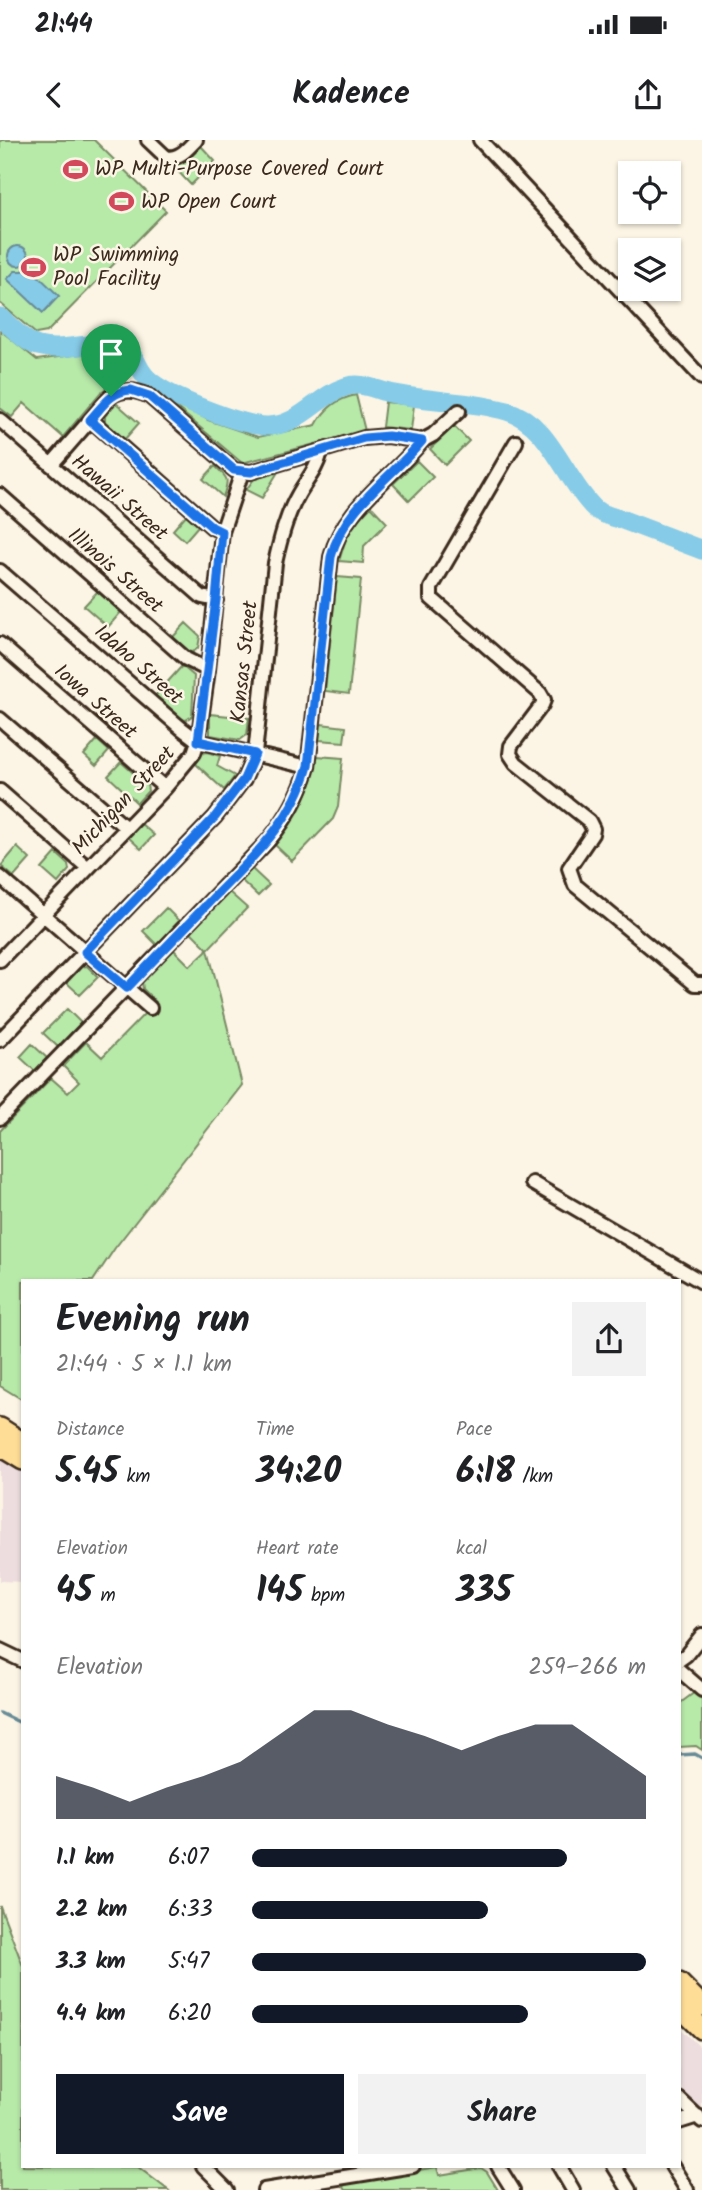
<!DOCTYPE html>
<html lang="en">
<head>
<meta charset="utf-8">
<style>
	:root { --surface:#fff; --page:#f2f2f2; --text:#202124; --muted:#757577; --accent:#111827 }
	body { margin:0; font-family:Kalam,sans-serif; background:var(--page); color:var(--text); height:100vh; display:flex; flex-direction:column; font-size:26px; white-space:nowrap }
	* { box-sizing:border-box; margin:0 }
	p { font-size:23px; color:var(--muted) }
	.icon { flex:none; width:38px; height:38px; fill:none; stroke:currentColor; stroke-width:2; stroke-linecap:round; stroke-linejoin:round }
	.map { position:relative; flex:1; overflow:hidden }
	.drawer { position:absolute; left:21px; top:1139px; width:660px; height:889px; display:flex; flex-direction:column; background:var(--surface); border-radius:0px; box-shadow:0 2px 5px #0004 }
	.drawer>* { flex:none }
	.tools { position:absolute; left:618px; top:21px; display:grid; gap:14px }
	.tools a { display:grid; place-items:center; width:63px; height:63px; border-radius:0px; background:var(--surface); box-shadow:0 2px 5px #0004; font-size:35px }
	.pin { position:absolute; display:grid; place-items:center; width:60px; height:60px; color:#fff; margin:-72px -30px; border-radius:50% 50% 50% 0; rotate:-45deg; box-shadow:0 0 7px #0007 }
	.pin .icon { rotate:45deg }
	.round { display:grid; place-items:center; flex:none; width:74px; height:74px; border-radius:0px; background:var(--page) }
	.head { display:flex; align-items:center; justify-content:space-between; height:119px; padding:0 35px }
	h1 { font-size:38px; font-weight:700; line-height:52px }
	.stats { display:grid; grid-template-columns:repeat(3,1fr); gap:10px; height:119px; padding:7px 35px }
	.stats div { display:grid; align-content:center }
	.stats b { font-size:35px; font-weight:700 }
	.stats small { font-size:19px; font-weight:400 }
	.stats p { font-size:19px }
	.chart { height:196px; padding:14px 35px }
	.chart p { display:flex; justify-content:space-between }
	.chart svg { width:100%; height:126px; margin-top:7px; fill:var(--accent); opacity:.7 }
	.action { display:flex; gap:14px; margin-top:auto; padding:14px 35px }
	.action a { flex:1; height:80px; border-radius:0px; background:var(--accent); color:#fff; font-size:28px; font-weight:700; line-height:80px; text-align:center }
	.action a+a { background:var(--page); color:var(--text) }
	ul { padding:0 35px; list-style:none; font-size:23px }
	li { display:grid; grid-template-columns:112px 84px 1fr; align-items:center; height:52px }
	li i { height:18px; border-radius:9px; background:var(--accent) }
	.status { display:flex; justify-content:space-between; align-items:center; height:49px; padding:0 35px; background:var(--surface); direction:ltr }
	.status svg { height:19px; fill:currentColor }
	header { display:flex; justify-content:space-between; align-items:center; height:91px; padding:0 35px; background:var(--surface); font-size:32px; font-weight:700 }
	.map>svg:first-child { display:block }
</style>
</head>
<body>
<div class="status"><b>21:44</b><svg viewBox="0 0 49 12"><path d="M0 12V9h3v3zM5 12V6h3v6zM10 12V3h3v9zM15 12V0h3v12zM26 1h20v11H26zM47 4h2v5h-2z"/></svg></div>
<header><svg class="icon" aria-label="back" viewBox="0 0 24 24"><path d="M15 5l-7 7 7 7"/></svg>Kadence<svg class="icon" aria-label="share" viewBox="0 0 24 24"><path d="M12 15V3M7 8l5-5 5 5M5 13v7h14v-7"/></svg></header>
<div class="map">
<svg width="702" height="2050" viewBox="0 0 702 2050">
	<rect width="100%" height="100%" fill="#fcf5e5"/>
	<filter id="ink" filterUnits="userSpaceOnUse"><feTurbulence type="fractalNoise" baseFrequency=".0143" numOctaves="2"/><feDisplacementMap in="SourceGraphic" scale="14" xChannelSelector="R" yChannelSelector="G"/><feConvolveMatrix kernelMatrix="1 2 1 2 8 2 1 2 1" color-interpolation-filters="sRGB"/></filter>
	<g filter="url(#ink)">
		<path fill="#edddde" d="M0 1319 23 1333V1442L0 1441Z
			M679 1887 702 1909V1970L679 1946Z"/>
		<path fill="#b7e9a9" stroke="#798a64" stroke-width="2" d="M2 0H94L166 71 47 192 36 194 0 163V1Z
			M201 6 215 21 191 45 173 26 189 19Z
			M0 190 37 220 88 213 96 218 117 241 101 252 63 297 24 263 12 277 0 268Z
			M151 246 208 280 258 297 316 285C325 268 337 259 356 255L365 291 242 323Z
			M385 262 414 265 411 290 382 287Z
			M116 263 139 283 124 300 105 283V276Z
			M454 286 469 301 445 325 430 309Z
			M417 321 433 337 409 361 393 344Z
			M215 326C229 339 229 339 223 357L203 339Z
			M278 332 262 358 246 350 254 339Z
			M371 366 387 383 364 406 363 423 339 421 349 389Z
			M186 375 198 386 185 401 173 390Z
			M337 437 361 439 349 554 325 551Z
			M98 451 121 472 108 487 84 466Z
			M186 483 200 496 198 508 193 512 186 511 172 498Z
			M182 526 194 536 192 576 186 580 179 579 154 557Z
			M210 574 249 578 247 595 240 600 210 595Z
			M321 584 346 587 344 602 319 600Z
			M97 600 109 611 96 626 84 615Z
			M207 612 220 616 217 626 235 636 224 650 196 624 203 613Z
			M317 616 343 618 338 667 333 679 292 721 275 705C297 679 313 650 317 616Z
			M121 622 147 645 148 651 137 663 108 636Z
			M140 683 154 695 141 709 127 696Z
			M17 707 30 719 14 737 1 726Z
			M56 713 68 724 69 730 58 743 42 729Z
			M252 729 269 745 258 756 241 740Z
			M229 752 247 768 208 809 242 945 115 1108 93 1141H23V1260L0 1246V991L51 938 68 953 79 942 63 926 86 902 102 917 156 862 143 849 142 842 174 810 190 826 206 811 207 808 191 792Z
			M166 768 179 781 157 805 143 791Z
			M87 826 98 837 80 855 66 842 80 827Z
			M67 869 81 883 58 907 43 893Z
			M32 904 47 918 35 931 20 917Z
			M695 1552 702 1559V1610L696 1606 679 1607V1564Z
			M0 1766 23 1826V2026L138 2027 168 2050H0Z
			M437 2027 439 2035 481 2028 487 2032 498 2050H346L343 2046 345 2042Z"/>
		<path fill="#86cbe7" stroke="#688b97" stroke-width="2" d="M8 116a10 10 0 1 1 20 0a10 10 0 1 1-20 0Z
			M28 126 59 156 43 173 7 139 15 131H23Z"/>
		<g fill="none" stroke-linecap="round" stroke-linejoin="round">
			<path stroke="#688b97" stroke-width="3.5" d="M0 1573 23 1584
				M679 1615 695 1614 702 1618"/>
			<path stroke="#86cbe7" stroke-width="19" d="M0 177C11 186 24 202 38 206 63 213 92 199 117 207 140 214 134 226 148 239 167 257 240 285 266 286 299 287 317 256 345 247 360 242 371 248 386 252 425 262 468 260 507 271 550 283 564 339 594 368 600 374 614 377 623 380 649 390 676 400 702 410"/>
			<defs>
				<path id="minor" d="M148 0 167 18C181 18 187 9 196 0
					M480 0 702 238
					M0 280 202 457 216 460
					M91 280 212 387 222 392
					M516 302 431 448V458L540 553 544 560 542 565 511 606 510 614 516 623 589 681 593 689 592 694 569 728 575 745 695 844H702
					M51 325 111 256C124 248 136 250 149 256L234 330 251 332 364 298 388 296 422 301
					M0 355 186 519 208 530
					M0 431 181 588 198 601 308 627
					M0 504 165 648
					M0 579 126 688
					M0 651 88 728
					M0 737 150 868
					M0 820 165 648 194 613 198 601 208 530 222 392 242 332
					M0 900 215 677 244 639 255 614 275 423C280 401 286 376 298 355 307 339 316 331 321 312
					M0 978 268 701C287 678 300 655 308 627L331 417C343 368 391 339 422 301L433 295 459 271
					M532 1043 702 1142
					M0 1510 23 1521
					M679 1520 686 1515 702 1495
					M679 1530 702 1550
					M679 1959 702 1981
					M679 1982 698 1976
					M203 2026 227 2050
					M498 2026 513 2050
					M559 2026 573 2050
					M614 2026 629 2050
					M672 2026 687 2050
					M264 2050 413 2026"/>
				<path id="primary" d="M0 1288 23 1303
					M0 1306 23 1320
					M679 1843 702 1866
					M679 1866 702 1889"/>
			</defs>
			<use href="#minor" stroke="#3b2a1e" stroke-width="18"/>
			<use href="#primary" stroke="#3b2a1e" stroke-width="24"/>
			<use href="#minor" stroke="#fcf5e5" stroke-width="12"/>
			<use href="#primary" stroke="#fedd96" stroke-width="19"/>
		</g>
	</g>
	<g fill="none" stroke-linecap="round" stroke-linejoin="round" filter="url(#ink)">
		<defs>
			<path id="route" d="M131 250 149 256 234 330 251 332 364 298 388 296 422 301C391 338 343 368 331 417L308 626C293 682 251 719 212 759 184 789 155 818 127 848L85 812 215 677 244 639 255 614 198 601 216 460 222 392 212 387 90 280C103 266 111 251 131 250Z"/>
		</defs>
		<use href="#route" stroke="#fff" stroke-width="14"/>
		<use href="#route" stroke="#1a73e8" stroke-width="9"/>
	</g>
	<defs>
		<symbol id="stadium-bare" viewBox="-9 -9 18 18"><path d="M0-5a6.5 5 0 1 0 0 10a6.5 5 0 1 0 0-10ZM-3.5-1.8h7v3.6h-7Z" fill="#d1495b" stroke="#fcf5e5" stroke-width="2.5" paint-order="stroke"/></symbol>
	</defs>
	<g fill-rule="evenodd">
		<use href="#stadium-bare" x="58" y="12" width="35" height="35"/>
		<use href="#stadium-bare" x="104" y="44" width="35" height="35"/>
		<use href="#stadium-bare" x="16" y="110" width="35" height="35"/>
	</g>
	<g text-anchor="middle" dominant-baseline="central" stroke-width="5" stroke-linejoin="round" paint-order="stroke">
		<g font-size="21" fill="#3b2a1e" stroke="#fcf5e5" text-anchor="start">
			<text x="95" y="29">WP Multi-Purpose Covered Court</text>
			<text x="141" y="62">WP Open Court</text>
			<text x="53" y="115">WP Swimming<tspan x="53" dy="24">Pool Facility</tspan></text>
		</g>
		<g font-size="21" fill="#3b2a1e" stroke="#fcf5e5">
			<text transform="translate(119 358) rotate(41)">Hawaii Street</text>
			<text transform="translate(115 431) rotate(41)">Illinois Street</text>
			<text transform="translate(245 522) rotate(-84)">Kansas Street</text>
			<text transform="translate(138 525) rotate(41)">Idaho Street</text>
			<text transform="translate(95 562) rotate(41)">Iowa Street</text>
			<text transform="translate(124 661) rotate(-47)">Michigan Street</text>
		</g>
	</g>
</svg>
<div class="tools">
<a><svg class="icon" aria-label="locate" viewBox="0 0 24 24"><circle cx="12" cy="12" r="6"/><path d="M12 2v4M12 18v4M2 12h4M18 12h4"/></svg></a>
<a><svg class="icon" aria-label="layers" viewBox="0 0 24 24"><path d="M12 4l9 5-9 5-9-5zM3 14l9 5 9-5"/></svg></a>
</div>
<div class="pin" style="left:111px;top:256px;background:#1e9e55"><svg class="icon" aria-label="arrive" viewBox="0 0 24 24"><path d="M6 21V4h12l-3 4 3 4H6"/></svg></div>
<section class="drawer">
<div class="head"><div><h1>Evening run</h1><p>21:44 · 5 × 1.1 km</p></div><a class="round"><svg class="icon" aria-label="share" viewBox="0 0 24 24"><path d="M12 15V3M7 8l5-5 5 5M5 13v7h14v-7"/></svg></a></div>
<div class="stats">
<div><p>Distance</p><b>5.45<small> km</small></b></div>
<div><p>Time</p><b>34:20</b></div>
<div><p>Pace</p><b>6:18<small> /km</small></b></div>
</div>
<div class="stats">
<div><p>Elevation</p><b>45<small> m</small></b></div>
<div><p>Heart rate</p><b>145<small> bpm</small></b></div>
<div><p>kcal</p><b>335</b></div>
</div>
<div class="chart"><p><span>Elevation</span>259–266 m</p>
<svg viewBox="0 0 160 44" preserveAspectRatio="none"><path d="M0 44V29L10 33L20 38L30 33L40 29L50 24L60 15L70 6L80 6L90 11L100 15L110 20L120 15L130 11L140 11L150 20L160 29V44z"/></svg>
</div>
<ul>
<li><b>1.1 km</b>6:07<i style="width:80%"></i></li>
<li><b>2.2 km</b>6:33<i style="width:60%"></i></li>
<li><b>3.3 km</b>5:47<i style="width:100%"></i></li>
<li><b>4.4 km</b>6:20<i style="width:70%"></i></li>
</ul>
<div class="action"><a>Save</a><a>Share</a></div>
</section>
</div>
</body>
</html>
